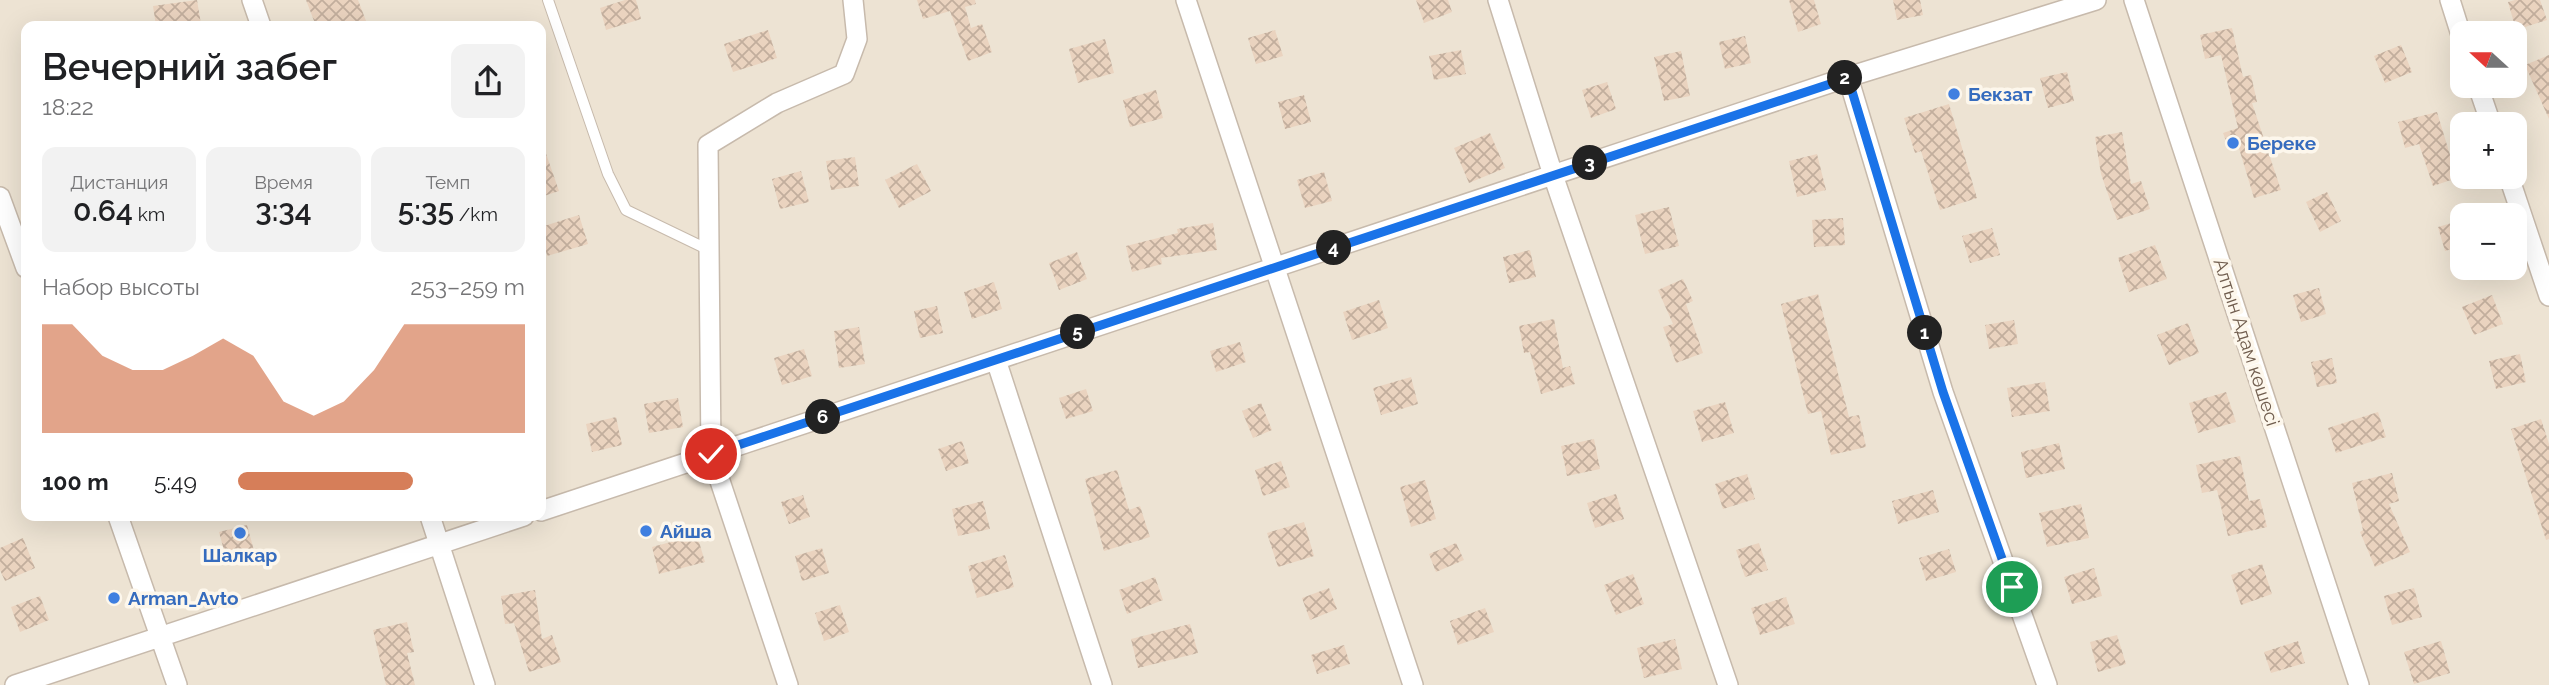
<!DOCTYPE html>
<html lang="ru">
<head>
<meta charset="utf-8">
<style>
	:root { --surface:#fff; --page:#f2f2f2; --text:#202124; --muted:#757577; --accent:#d67e59 }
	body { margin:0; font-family:Raleway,sans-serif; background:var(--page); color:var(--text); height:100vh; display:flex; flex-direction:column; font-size:26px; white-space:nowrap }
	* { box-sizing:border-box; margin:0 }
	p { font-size:23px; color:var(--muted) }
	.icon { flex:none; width:38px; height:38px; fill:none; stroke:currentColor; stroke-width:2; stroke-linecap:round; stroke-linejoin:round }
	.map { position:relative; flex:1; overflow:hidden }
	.details { position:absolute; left:21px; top:21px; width:525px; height:500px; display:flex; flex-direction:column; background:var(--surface); border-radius:14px; box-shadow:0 7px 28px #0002 }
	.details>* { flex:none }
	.needle { width:46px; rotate:291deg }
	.fabs { position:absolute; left:2450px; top:21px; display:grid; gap:14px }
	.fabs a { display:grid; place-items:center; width:77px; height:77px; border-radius:14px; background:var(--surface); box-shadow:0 7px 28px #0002; font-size:35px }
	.pin { position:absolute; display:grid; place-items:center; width:60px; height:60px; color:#fff; margin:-30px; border:4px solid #fff; border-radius:50%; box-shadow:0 2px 7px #0007 }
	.km { position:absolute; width:35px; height:35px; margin:-18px; border-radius:50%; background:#222; color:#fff; font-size:19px; line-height:35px; text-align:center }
	.round { display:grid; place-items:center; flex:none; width:74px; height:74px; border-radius:14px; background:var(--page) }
	.headline { display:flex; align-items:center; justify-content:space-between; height:119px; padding:0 21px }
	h1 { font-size:38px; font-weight:600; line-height:52px }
	.metrics { display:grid; grid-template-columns:repeat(3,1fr); gap:10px; height:119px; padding:7px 21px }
	.metrics div { display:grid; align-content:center; border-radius:14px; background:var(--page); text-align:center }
	.metrics b { font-size:30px; font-weight:600 }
	.metrics small { font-size:19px; font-weight:400 }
	.metrics p { font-size:19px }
	.chart { height:196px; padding:14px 21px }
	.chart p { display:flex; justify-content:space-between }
	.chart svg { width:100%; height:126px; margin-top:7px; fill:var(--accent); opacity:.7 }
	ul { padding:0 21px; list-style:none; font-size:23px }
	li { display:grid; grid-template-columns:112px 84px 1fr; align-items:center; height:52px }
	li i { height:18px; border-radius:9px; background:var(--accent) }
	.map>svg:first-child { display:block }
</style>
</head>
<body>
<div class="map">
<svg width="2549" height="685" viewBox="0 0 2549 685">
	<defs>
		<pattern id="building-cross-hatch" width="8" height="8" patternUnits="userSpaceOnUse" patternTransform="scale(1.75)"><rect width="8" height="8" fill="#ead3bf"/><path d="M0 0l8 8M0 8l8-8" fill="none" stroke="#c2ae9d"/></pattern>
	</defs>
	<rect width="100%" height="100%" fill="#faf4e6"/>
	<path fill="#ede3d3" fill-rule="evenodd" d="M0 0H2549V685H0ZM26 26H541V516H26ZM2462 33H2515V86H2462ZM2462 124H2515V177H2462ZM2462 215H2515V268H2462Z"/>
	<path fill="url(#building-cross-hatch)" d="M197 0 201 24 156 26 153 6Z
		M306 0H358L368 26H316Z
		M625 0H636L641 19 606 30 600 8Z
		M917 0H975L976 4 965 7 971 28 982 24 992 52 968 61 950 11 923 19Z
		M1416 0H1448L1452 12 1424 23Z
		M1789 0H1814L1821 24 1798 32Z
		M1893 0H1920L1923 15 1897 20Z
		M2515 0H2540L2547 20 2516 30 2508 2Z
		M2232 28 2243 77 2251 75 2257 102 2252 103 2281 190 2254 198 2238 145 2229 148 2223 133 2238 128 2221 55 2205 59 2200 35Z
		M768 30 777 58 733 72 724 44Z
		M1275 30 1283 56 1256 64 1248 38Z
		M1745 36 1751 63 1725 69 1719 42Z
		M1105 39 1114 73 1078 83 1069 49Z
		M2401 45 2412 72 2385 83 2374 56Z
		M1461 50 1466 74 1434 80 1429 56Z
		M1681 51 1690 96 1664 101 1654 57Z
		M2549 55V119L2525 65Z
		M2067 72 2074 101 2048 108 2040 78Z
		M1607 82 1616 109 1591 118 1582 90Z
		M1156 90 1163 118 1130 127 1123 100Z
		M1304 95 1311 122 1285 129 1278 102Z
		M1949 104 1977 198 1940 210 1921 151 1915 153 1904 118Z
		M2437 112 2457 178 2433 186 2419 144 2405 148 2398 122Z
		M2122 132 2131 184 2141 181 2150 209 2117 220 2101 174 2095 137Z
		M1490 133 1505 168 1469 183 1454 148Z
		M541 145H543L559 191 541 197Z
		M1817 154 1826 190 1797 197 1789 161Z
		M855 157 859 186 831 190 826 161Z
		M917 164 931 191 899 208 885 180Z
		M801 171 809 202 780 209 772 179Z
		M1324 172 1332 201 1305 208 1297 180Z
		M2327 192 2341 221 2320 232 2306 202Z
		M1669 207 1679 246 1645 254 1635 215Z
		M579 215 588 244 547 256 541 227Z
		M1843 218 1845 245 1814 247 1812 220Z
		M2462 220V246L2445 251 2438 227Z
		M1213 223 1217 250 1161 258 1162 264 1132 272 1126 246 1178 233 1177 229Z
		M1992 228 2000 255 1970 263 1962 236Z
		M2155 245 2167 279 2129 292 2118 258Z
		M1530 250 1536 277 1509 283 1503 257Z
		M1077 252 1087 279 1059 290 1049 263Z
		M1683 279 1693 301 1686 304 1703 353 1676 363 1663 327 1673 324 1658 290Z
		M994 282 1002 309 972 319 964 292Z
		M2319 288 2326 314 2301 322 2293 295Z
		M1818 294 1849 417 1859 415 1866 447 1831 455 1821 411 1808 414 1781 304Z
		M2492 295 2503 324 2474 335 2462 307Z
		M1379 300 1388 328 1352 340 1343 312Z
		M937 306 943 333 920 338 914 311Z
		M1554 319 1563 368 1570 366 1575 384 1541 394 1530 352 1524 353 1519 326Z
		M2014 320 2018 344 1989 349 1985 325Z
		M2188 323 2199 353 2169 365 2157 335Z
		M859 327 865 364 839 368 834 331Z
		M1240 342 1246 362 1216 372 1210 351Z
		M804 349 812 376 782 385 774 358Z
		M2520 354 2526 382 2496 389 2489 361Z
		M2332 358 2337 383 2317 387 2311 362Z
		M1411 377 1418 404 1381 415 1373 388Z
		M2045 382 2050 411 2012 417 2007 388Z
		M1086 389 1093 411 1066 419 1059 398Z
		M2226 392 2236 422 2198 433 2189 403Z
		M678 398 683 427 649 433 644 404Z
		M1725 402 1734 433 1702 442 1693 411Z
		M1261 403 1272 430 1253 438 1242 411Z
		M2378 412 2386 437 2336 453 2328 428Z
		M616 417 622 445 592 452 586 424Z
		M2541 419 2549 444V539L2546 540 2511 429Z
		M1594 439 1600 469 1567 476 1561 446Z
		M962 441 969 463 946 471 938 449Z
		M2059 443 2065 469 2026 478 2021 452Z
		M2240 456 2249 501 2260 499 2267 527 2228 536 2217 490 2202 493 2196 465Z
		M1281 461 1290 487 1263 496 1255 470Z
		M1117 470 1129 510 1140 506 1150 537 1104 551 1085 479Z
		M2392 473 2399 501 2389 504 2410 552 2375 567 2360 532 2363 530 2352 483Z
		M1747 474 1755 499 1723 509 1715 484Z
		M1425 480 1436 519 1411 527 1400 487Z
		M1933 490 1939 512 1898 524 1892 501Z
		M1616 494 1624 519 1595 528 1587 503Z
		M803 495 810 517 789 524 781 502Z
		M983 501 990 529 958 536 952 509Z
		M2081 504 2089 538 2047 547 2039 513Z
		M1304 522 1314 556 1278 567 1267 533Z
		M247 525 256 558 228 565 219 532Z
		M697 535 705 562 659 574 652 547Z
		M23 538 35 568 5 581 0 570V548Z
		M1456 543 1464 560 1436 572 1429 554Z
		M1759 543 1768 570 1745 577 1736 550Z
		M822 548 829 573 802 581 795 556Z
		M1949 549 1956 572 1926 581 1919 558Z
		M1005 555 1014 587 977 598 968 566Z
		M2262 564 2272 594 2241 605 2231 575Z
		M2094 568 2102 596 2072 604 2064 577Z
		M1633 574 1644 604 1616 615 1604 585Z
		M1155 577 1163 600 1127 614 1119 590Z
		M1329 588 1337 609 1310 620 1302 598Z
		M2414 588 2422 617 2392 625 2384 596Z
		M535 590 542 639 552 635 561 662 529 672 514 623 505 624 501 596Z
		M40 596 49 620 20 632 11 607Z
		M1786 597 1795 624 1760 635 1751 608Z
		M840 605 849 632 824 641 815 613Z
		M1485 608 1494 632 1458 645 1450 621Z
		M407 622 414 652 407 653 415 685H386L373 630Z
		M1190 624 1198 653 1138 668 1131 639Z
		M2117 635 2126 664 2098 672 2090 642Z
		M1675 639 1682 669 1644 678 1637 648Z
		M2298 641 2305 663 2271 673 2264 652Z
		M2441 641 2450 673 2414 684 2404 652Z
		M1344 645 1350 664 1317 674 1311 655Z"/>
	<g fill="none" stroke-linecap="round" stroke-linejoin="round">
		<defs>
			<path id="service" d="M548 0 608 174 626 210 709 250"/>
			<path id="minor" d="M252 0 261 26
				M1186 0 1413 685
				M1498 0 1553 175 1728 685
				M2134 0 2359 685
				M2450 0 2462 38
				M1848 77 1943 392 2047 685
				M2478 86 2491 124
				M2509 177 2549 296
				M0 197 26 268
				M996 360 1102 685
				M541 511 1848 77 2096 0
				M118 516 177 685
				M430 516 485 685
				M15 685 524 516
				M788 685 711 454 708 145 777 103 844 74 857 39 853 0"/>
		</defs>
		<use href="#service" stroke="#c7baac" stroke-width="12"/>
		<use href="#minor" stroke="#c7baac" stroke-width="22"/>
		<use href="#service" stroke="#fff" stroke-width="10"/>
		<use href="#minor" stroke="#fff" stroke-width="19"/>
	</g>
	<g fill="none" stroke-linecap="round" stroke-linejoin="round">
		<defs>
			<path id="route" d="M711 454 1848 78 1943 392 2012 587"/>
		</defs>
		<use href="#route" stroke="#fff" stroke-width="14"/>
		<use href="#route" stroke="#1a73e8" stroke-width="9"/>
	</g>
	<g fill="#3f7fe0" stroke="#fdf7ec" stroke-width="2.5">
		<circle cx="1954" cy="94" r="7"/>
		<circle cx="2233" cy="143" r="7"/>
		<circle cx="646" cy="531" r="7"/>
		<circle cx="240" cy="533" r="7"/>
		<circle cx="114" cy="598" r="7"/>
	</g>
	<g text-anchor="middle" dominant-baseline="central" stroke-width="7" stroke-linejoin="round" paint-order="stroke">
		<g font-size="19" font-weight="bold" fill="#366cbe" stroke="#fdf7ec" text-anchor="start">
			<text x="1968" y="94">Бекзат</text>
			<text x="2247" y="143">Береке</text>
			<text x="660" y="531">Айша</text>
			<text x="240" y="555" text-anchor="middle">Шалкар</text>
			<text x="128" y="598">Arman_Avto</text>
		</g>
		<g font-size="19" fill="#705d4e" stroke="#fdf7ec">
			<text transform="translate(2247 342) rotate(72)">Алтын Адам көшесі</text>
		</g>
	</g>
</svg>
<div class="fabs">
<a><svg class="needle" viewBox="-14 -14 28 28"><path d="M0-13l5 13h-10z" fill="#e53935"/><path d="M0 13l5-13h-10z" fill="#757577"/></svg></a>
<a>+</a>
<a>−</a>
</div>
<div class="pin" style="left:2012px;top:587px;background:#1e9e55"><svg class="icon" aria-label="arrive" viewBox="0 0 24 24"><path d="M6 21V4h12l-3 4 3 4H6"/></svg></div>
<div class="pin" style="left:711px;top:454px;background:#d93025"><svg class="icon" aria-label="check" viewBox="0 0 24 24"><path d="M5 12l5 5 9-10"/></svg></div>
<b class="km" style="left:1925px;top:333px">1</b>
<b class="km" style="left:1845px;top:78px">2</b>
<b class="km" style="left:1590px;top:163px">3</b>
<b class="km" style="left:1334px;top:248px">4</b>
<b class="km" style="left:1078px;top:332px">5</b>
<b class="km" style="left:823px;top:417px">6</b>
<section class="details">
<div class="headline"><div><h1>Вечерний забег</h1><p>18:22</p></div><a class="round"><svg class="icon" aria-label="share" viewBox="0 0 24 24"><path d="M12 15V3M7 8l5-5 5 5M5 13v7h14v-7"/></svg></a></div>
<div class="metrics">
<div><p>Дистанция</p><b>0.64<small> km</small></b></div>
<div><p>Время</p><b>3:34</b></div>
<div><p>Темп</p><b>5:35<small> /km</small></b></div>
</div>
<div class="chart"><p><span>Набор высоты</span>253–259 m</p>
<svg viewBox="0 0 160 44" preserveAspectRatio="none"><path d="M0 44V6L10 6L20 17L30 22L40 22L50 17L60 11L70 17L80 33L90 38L100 33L110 22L120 6L130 6L140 6L150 6L160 6V44z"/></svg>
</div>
<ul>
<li><b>100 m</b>5:49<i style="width:61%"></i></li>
</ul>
</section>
</div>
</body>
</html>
